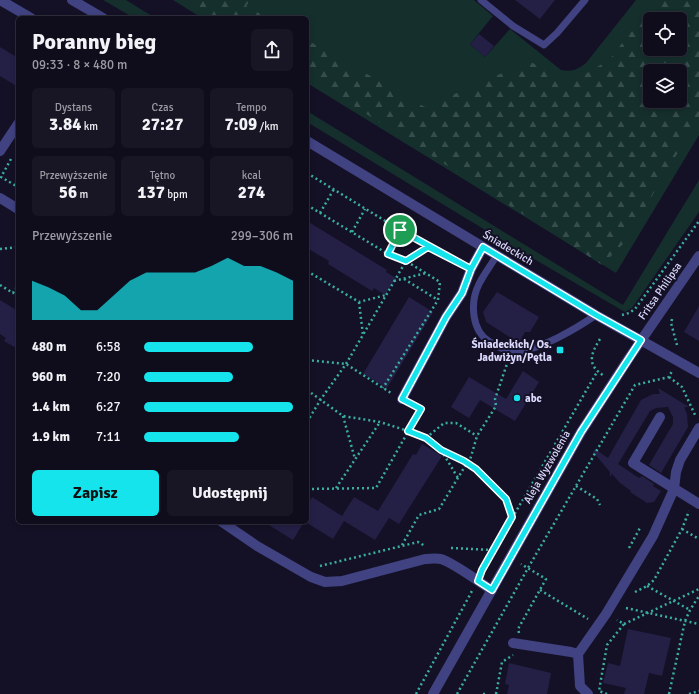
<!DOCTYPE html>
<html lang="pl">
<head>
<meta charset="utf-8">
<style>
	:root { --surface:#0f0d1c; --page:#181625; --text:#f1f3f6; --muted:#9b9ca3; --line:#2f2d3b; --accent:#15e4ec }
	body { margin:0; font-family:Signika,sans-serif; background:var(--page); color:var(--text); height:100vh; display:flex; flex-direction:column; font-size:15px; white-space:nowrap }
	* { box-sizing:border-box; margin:0 }
	p { font-size:13px; color:var(--muted) }
	.icon { flex:none; width:22px; height:22px; fill:none; stroke:currentColor; stroke-width:2; stroke-linecap:round; stroke-linejoin:round }
	.map { position:relative; flex:1; overflow:hidden }
	.drawer { position:absolute; left:16px; top:16px; width:293px; height:508px; display:flex; flex-direction:column; background:var(--surface); border-radius:6px; box-shadow:0 2px 6px #0003,0 0 0 1px var(--line) }
	.drawer>* { flex:none }
	.controls { position:absolute; left:643px; top:12px; display:grid; gap:8px }
	.controls a { display:grid; place-items:center; width:44px; height:44px; border-radius:6px; background:var(--surface); box-shadow:0 2px 6px #0003,0 0 0 1px var(--line); font-size:20px }
	.pin { position:absolute; display:grid; place-items:center; width:34px; height:34px; color:#fff; margin:-17px; border:2px solid #fff; border-radius:50%; box-shadow:0 1px 4px #0007 }
	.round { display:grid; place-items:center; flex:none; width:42px; height:42px; border-radius:6px; background:var(--page) }
	.overview { display:flex; align-items:center; justify-content:space-between; height:68px; padding:0 16px }
	h1 { font-size:22px; font-weight:700; line-height:30px }
	.figures { display:grid; grid-template-columns:repeat(3,1fr); gap:6px; height:68px; padding:4px 16px }
	.figures div { display:grid; align-content:center; border-radius:6px; background:var(--page); text-align:center }
	.figures b { font-size:17px; font-weight:700 }
	.figures small { font-size:11px; font-weight:400 }
	.figures p { font-size:11px }
	.chart { height:112px; padding:8px 16px }
	.chart p { display:flex; justify-content:space-between }
	.chart svg { width:100%; height:72px; margin-top:4px; fill:var(--accent); opacity:.7 }
	.button { display:flex; gap:8px; margin-top:auto; padding:8px 16px }
	.button a { flex:1; height:46px; border-radius:6px; background:var(--accent); color:#111; font-size:16px; font-weight:700; line-height:46px; text-align:center }
	.button a+a { background:var(--page); color:var(--text) }
	ul { padding:0 16px; list-style:none; font-size:13px }
	li { display:grid; grid-template-columns:64px 48px 1fr; align-items:center; height:30px }
	li i { height:10px; border-radius:5px; background:var(--accent) }
	.map>svg:first-child { display:block }
</style>
</head>
<body>
<div class="map">
<svg width="699" height="694" viewBox="0 0 699 694">
	<defs>
		<pattern id="forest-firs" width="22" height="20" patternUnits="userSpaceOnUse"><rect width="22" height="20" fill="#152f2d"/><path d="M5 1l3.5 6h-7zM16 11l3.5 6h-7z" fill="#364d4c"/></pattern>
	</defs>
	<rect width="100%" height="100%" fill="#141126"/>
	<path fill="#152f2d" fill-rule="evenodd" d="M103 0H126L155 18H134Z
		M173 0H474L493 16 470 44 485 57 510 29 561 70C572 72 577 70 586 63L636 0H699V135L616 273 307 83V18H202ZM650 19H680V49H650ZM650 71H680V101H650Z
		M307 111 623 305 699 180V212L632 308 625 312 510 245 307 122Z"/>
	<path fill="url(#forest-firs)" fill-rule="evenodd" d="M189 0H251L246 6 268 18H217Z
		M655 0H699V117L624 243 602 265 307 76V40L425 107 529 61 571 83 610 59ZM650 19H680V49H650ZM650 71H680V101H650Z"/>
	<path fill="#241f45" d="M515 0H555L540 19Z
		M479 34 494 46 485 57 470 44Z
		M0 47 18 58V87L0 76Z
		M307 221 387 270 386 272 396 278 385 295 374 288 372 291 328 264 329 261 307 248Z
		M497 292 539 317 530 332H525L519 343 486 322 483 312Z
		M409 297 433 312 387 388 363 374Z
		M0 300 18 311V349L4 341 6 338 0 334Z
		M699 306V341L684 332Z
		M523 371 539 382 515 421 480 400 469 418 451 407 469 377 506 399Z
		M658 388 689 407H684L687 414 688 427 661 473 649 465 673 424V417L668 407 656 408 650 411 618 464 639 478 642 476 654 484 653 486 661 491 654 502 647 503 630 492 631 491 620 483 612 474 610 477V472L593 452 595 449 608 458 641 400 653 394H660Z
		M422 444 442 456 399 524 389 518 375 540 344 521 333 539 307 523V505L312 497 342 516 354 497 378 511 413 454 416 455Z
		M264 522H304L293 540Z
		M628 629 671 638 662 676 649 673 644 694H624L626 688 603 683 608 663 620 666Z
		M509 663 551 673 547 694H507L509 685 505 684Z"/>
	<g fill="none" stroke-linecap="round" stroke-linejoin="round">
		<path stroke="#3aafa1" stroke-width="2.5" stroke-dasharray="2 3" stroke-linecap="butt" d="M11 159 1 177 18 187
			M307 173 400 230 460 263
			M307 205 388 254 406 261 440 282 438 300 383 388
			M320 213 334 189
			M352 232 365 209
			M0 249 18 247
			M388 254 400 230
			M307 271 359 302 386 295
			M404 279 438 300
			M394 281 426 273
			M0 285 13 293 18 285
			M359 302 363 335
			M622 315 629 313 635 309 699 221
			M672 319 671 323 677 345
			M600 339C590 355 587 365 604 376
			M307 360 346 364 391 393
			M669 377 682 387 696 417
			M307 390 343 416 380 422 408 431 426 438 441 450 458 478
			M343 416 355 459
			M307 422 321 399 346 364 406 261 429 247
			M426 438 444 423H456L477 436
			M442 450 464 461 476 469 506 499 513 517
			M576 486 597 499 600 505
			M336 488 380 422
			M307 489 376 488 421 409 413 405
			M682 529 699 539
			M402 545 419 515 439 509 467 463 470 460 477 436 496 406 495 399 508 361
			M451 548 493 550
			M629 548 640 528
			M320 566 418 542 425 546
			M482 570 597 372
			M647 586 690 610
			M540 590 588 619
			M635 592 647 586 654 580 682 529 689 511
			M626 608 699 624
			M624 624 699 589
			M519 633 518 629 546 579 521 564
			M416 694 472 591
			M457 694 528 568 635 385 669 377 672 371
			M483 694H486
			M496 694 502 662 513 655
			M607 694 599 691 607 645 624 624 617 620
			M669 694 685 621 690 610 699 596
			M689 694 699 691"/>
		<path stroke="#404281" stroke-width="7" d="M481 0 513 26 544 45 557 33 585 0
			M497 255C491 265 484 274 479 284 470 302 471 331 490 342 499 348 508 352 519 351 542 349 577 328 596 315"/>
		<path stroke="#404281" stroke-width="10" d="M0 0 31 18
			M72 0 103 18
			M307 141 596 315 699 373
			M0 151 18 124
			M0 198 18 209
			M402 399 446 317 462 293 471 269 483 247
			M660 417 633 463 699 504
			M222 522 257 546 311 577 325 582 342 581 425 559C430 559 435 558 441 559 454 563 479 582 492 590
			M513 643 571 652 578 654 580 686 588 694
			M578 654 606 614 653 536 674 489 676 472 680 460 699 428"/>
		<path stroke="#404281" stroke-width="10" d="M433 694 581 432 629 358 699 256"/>
	</g>
	<g fill="none" stroke-linecap="round" stroke-linejoin="round">
		<defs>
			<path id="route" d="M400 230 471 269 462 293 446 317 402 399 421 409 408 431 426 438 441 450 464 461 476 469 506 499 512 517 482 570 478 581 492 590 581 432 641 340 596 315 483 247 471 269 428 247 406 261 388 254 400 230"/>
		</defs>
		<use href="#route" stroke="#fff" stroke-width="8"/>
		<use href="#route" stroke="#15e4ec" stroke-width="5"/>
	</g>
	<g fill="#15e4ec" stroke="#141126" stroke-width="1.5">
		<rect x="556" y="346" width="8" height="8" rx="2"/>
		<circle cx="517" cy="398" r="4"/>
	</g>
	<g text-anchor="middle" dominant-baseline="central" stroke-width="4" stroke-linejoin="round" paint-order="stroke">
		<g font-size="11" fill="#dbd9fc" stroke="#141126">
			<text transform="translate(508 248) rotate(31)">Śniadeckich</text>
			<text transform="translate(660 291) rotate(-55)">Fritsa Philipsa</text>
			<text transform="translate(547 467) rotate(-60)">Aleja Wyzwolenia</text>
		</g>
		<g font-size="11" font-weight="bold" fill="#dbd9fc" stroke="#141126" text-anchor="end">
			<text x="552" y="344">Śniadeckich/ Os.<tspan x="552" dy="13">Jadwiżyn/Pętla</tspan></text>
			<text x="525" y="398" text-anchor="start">abc</text>
		</g>
	</g>
</svg>
<div class="controls">
<a><svg class="icon" aria-label="locate" viewBox="0 0 24 24"><circle cx="12" cy="12" r="6"/><path d="M12 2v4M12 18v4M2 12h4M18 12h4"/></svg></a>
<a><svg class="icon" aria-label="layers" viewBox="0 0 24 24"><path d="M12 4l9 5-9 5-9-5zM3 14l9 5 9-5"/></svg></a>
</div>
<div class="pin" style="left:400px;top:230px;background:#1e9e55"><svg class="icon" aria-label="arrive" viewBox="0 0 24 24"><path d="M6 21V4h12l-3 4 3 4H6"/></svg></div>
<section class="drawer">
<div class="overview"><div><h1>Poranny bieg</h1><p>09:33 · 8 × 480 m</p></div><a class="round"><svg class="icon" aria-label="share" viewBox="0 0 24 24"><path d="M12 15V3M7 8l5-5 5 5M5 13v7h14v-7"/></svg></a></div>
<div class="figures">
<div><p>Dystans</p><b>3.84<small> km</small></b></div>
<div><p>Czas</p><b>27:27</b></div>
<div><p>Tempo</p><b>7:09<small> /km</small></b></div>
</div>
<div class="figures">
<div><p>Przewyższenie</p><b>56<small> m</small></b></div>
<div><p>Tętno</p><b>137<small> bpm</small></b></div>
<div><p>kcal</p><b>274</b></div>
</div>
<div class="chart"><p><span>Przewyższenie</span>299–306 m</p>
<svg viewBox="0 0 160 44" preserveAspectRatio="none"><path d="M0 44V20L10 24L20 29L30 38L40 38L50 29L60 20L70 15L80 15L90 15L100 15L110 11L120 6L130 11L140 11L150 15L160 20V44z"/></svg>
</div>
<ul>
<li><b>480 m</b>6:58<i style="width:73%"></i></li>
<li><b>960 m</b>7:20<i style="width:60%"></i></li>
<li><b>1.4 km</b>6:27<i style="width:100%"></i></li>
<li><b>1.9 km</b>7:11<i style="width:64%"></i></li>
</ul>
<div class="button"><a>Zapisz</a><a>Udostępnij</a></div>
</section>
</div>
</body>
</html>
